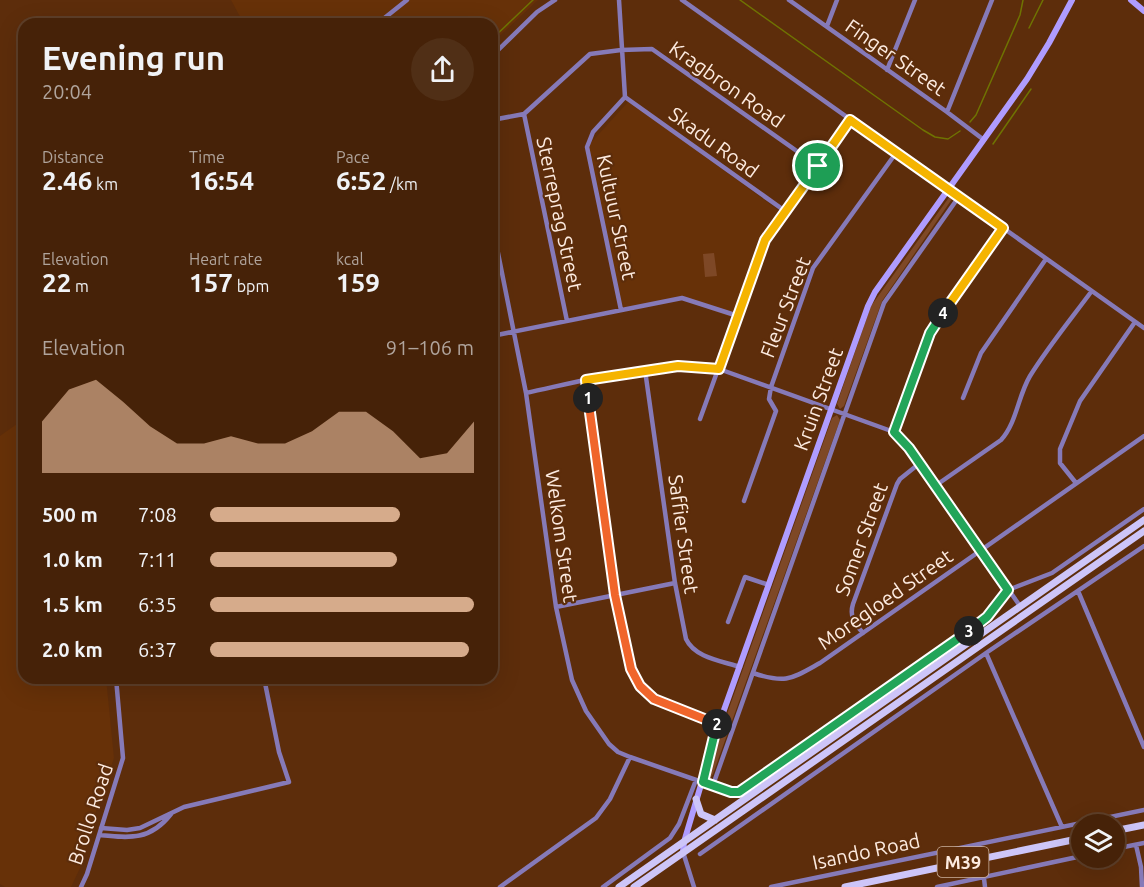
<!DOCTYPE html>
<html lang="en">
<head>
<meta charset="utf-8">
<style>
	:root { --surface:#462208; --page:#502f16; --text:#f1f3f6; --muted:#b0a49c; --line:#5e3f29; --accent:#d6ab8b }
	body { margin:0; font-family:Ubuntu,sans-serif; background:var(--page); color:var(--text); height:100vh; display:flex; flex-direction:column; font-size:22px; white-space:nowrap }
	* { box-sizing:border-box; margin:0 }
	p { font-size:20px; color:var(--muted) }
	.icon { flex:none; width:33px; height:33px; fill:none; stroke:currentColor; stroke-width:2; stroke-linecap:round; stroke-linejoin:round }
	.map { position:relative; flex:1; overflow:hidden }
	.drawer { position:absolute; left:18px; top:18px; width:480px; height:666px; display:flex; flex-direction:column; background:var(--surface); border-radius:18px; box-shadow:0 6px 24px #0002,0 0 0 2px var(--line) }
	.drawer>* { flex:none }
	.tools { position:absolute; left:1071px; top:814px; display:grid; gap:12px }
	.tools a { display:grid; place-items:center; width:54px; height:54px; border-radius:50%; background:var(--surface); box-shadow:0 6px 24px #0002,0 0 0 2px var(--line); font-size:30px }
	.pin { position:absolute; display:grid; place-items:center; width:51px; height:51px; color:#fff; margin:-26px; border:3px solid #fff; border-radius:50%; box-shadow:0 2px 6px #0007 }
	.km { position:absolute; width:30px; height:30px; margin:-15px; border-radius:50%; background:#222; color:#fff; font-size:16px; line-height:30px; text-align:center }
	.round { display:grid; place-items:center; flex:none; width:63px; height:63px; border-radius:32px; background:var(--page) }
	.summary { display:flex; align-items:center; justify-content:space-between; height:102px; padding:0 24px }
	h1 { font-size:33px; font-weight:600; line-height:45px }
	.figures { display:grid; grid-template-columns:repeat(3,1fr); gap:9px; height:102px; padding:6px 24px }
	.figures div { display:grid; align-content:center }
	.figures b { font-size:26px; font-weight:600 }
	.figures small { font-size:16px; font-weight:400 }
	.figures p { font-size:16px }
	.chart { height:168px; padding:12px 24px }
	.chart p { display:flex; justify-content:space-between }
	.chart svg { width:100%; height:108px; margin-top:6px; fill:var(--accent); opacity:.7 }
	ul { padding:0 24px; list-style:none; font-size:20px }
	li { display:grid; grid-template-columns:96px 72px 1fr; align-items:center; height:45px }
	li i { height:15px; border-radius:8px; background:var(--accent) }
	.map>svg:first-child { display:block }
</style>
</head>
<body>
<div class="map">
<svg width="1144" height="887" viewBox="0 0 1144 887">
	<rect width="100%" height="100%" fill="#5d2d0b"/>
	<path fill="#673108" d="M231 0H538L492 43V24H244Z
		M629 101 782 213 736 319 679 298 620 310 587 147Z
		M24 419V678H106L114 758 94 817 81 866 71 887H5L0 884V436Z"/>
	<path fill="#7e4826" d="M950 196 952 199 882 301 844 406 840 409 837 404 840 395 871 306Z
		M714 253 717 276 705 277 703 254Z
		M837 415 840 420 713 774 709 780 707 779 711 759 832 418Z"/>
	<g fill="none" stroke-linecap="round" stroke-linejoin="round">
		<path stroke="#6f7302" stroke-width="1.5" d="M740 0 923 130 935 137 948 139 960 131
			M1029 28 1043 0
			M492 39 533 0
			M970 122 976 115 1020 15 1023 0
			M993 144 1031 89"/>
		<path stroke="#867ab8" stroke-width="4.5" d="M619 0 625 97 593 132 587 147 621 310
			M682 0 1144 328
			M789 0 947 112 984 140
			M377 24 407 0
			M827 26 837 0
			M492 56 537 12 555 0
			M887 70 915 0
			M625 97 785 211
			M947 112 992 0
			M524 114 567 321
			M492 120 524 114 590 54 621 50 652 49 818 166
			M492 223 526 393 556 607 572 680 586 711 609 744 618 752 630 757 731 792 742 790 978 624 990 614 1008 590 1052 573 1144 509
			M492 336 682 298 738 316
			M645 370 675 583 686 639C695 658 722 661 740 667
			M586 380 615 595 631 669 640 686 654 699 719 724
			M526 393C577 382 630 368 682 366 694 365 707 368 719 369L894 432 909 448 1020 606
			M963 398 981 353 1046 259
			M700 419 765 240 850 120
			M894 432 933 327 1003 228
			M1076 483 1060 463V449L1080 401 1135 322
			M935 486 1001 440C1017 422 1018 396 1030 376 1048 347 1071 319 1091 292
			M744 501 776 411 769 399 771 387 813 268 896 153
			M1078 591 1144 747
			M556 607 675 583
			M728 622 745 577 769 585
			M863 633C855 624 849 617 853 604L897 484 900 479 920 463
			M986 653 1062 827
			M753 673C786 684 791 679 820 663L1144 436
			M713 785 884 303 958 198
			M101 828 127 830 140 828 184 807 289 782 279 752 264 678
			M99 835C129 838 150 841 171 814
			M980 844 985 887
			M1136 845 1141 867 1142 887
			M1114 849 1144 843
			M683 852 694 887
			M700 854 986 653 1144 546
			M81 887 87 874 123 758 116 678
			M500 887 596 818 610 799 630 757
			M603 887 670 838 679 824 696 780
			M771 887 1144 810
			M937 887 1082 856"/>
		<path stroke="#af9cff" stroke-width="6" d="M1131 0 1144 11
			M683 852 684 842 719 724 868 306 875 292 1027 79 1049 43 1072 0"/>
		<path stroke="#cdc5f8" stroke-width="7" d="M696 799 701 814 715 820
			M1114 831 1144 825
			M619 887 1144 520
			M634 887 1144 531
			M845 887 1082 838"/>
	</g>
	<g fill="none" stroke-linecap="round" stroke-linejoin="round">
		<defs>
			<path id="split-1" d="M588 398 586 380 678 366 719 369 765 240 818 166"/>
			<path id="split-2" d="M588 398 615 595 631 669 640 686 654 699 717 724"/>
			<path id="split-3" d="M717 724 703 782 731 792H739L969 631"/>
			<path id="split-4" d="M943 313 930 333 894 432 909 448 1008 590 987 617 969 631"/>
			<path id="split-5" d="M818 166 850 120 1003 228 943 313"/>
		</defs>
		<use href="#split-1" stroke="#fff" stroke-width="12"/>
		<use href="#split-2" stroke="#fff" stroke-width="12"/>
		<use href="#split-3" stroke="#fff" stroke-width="12"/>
		<use href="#split-4" stroke="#fff" stroke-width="12"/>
		<use href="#split-5" stroke="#fff" stroke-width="12"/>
		<use href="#split-1" stroke="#f5b400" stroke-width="8"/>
		<use href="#split-2" stroke="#f0652b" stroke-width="8"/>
		<use href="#split-3" stroke="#22a559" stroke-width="8"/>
		<use href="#split-4" stroke="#22a559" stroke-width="8"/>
		<use href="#split-5" stroke="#f5b400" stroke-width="8"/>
	</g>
	<g text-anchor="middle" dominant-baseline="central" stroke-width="4.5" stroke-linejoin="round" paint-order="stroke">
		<rect fill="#5d2d0b" stroke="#cdb2a0" stroke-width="1.5" x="937.5" y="847" width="51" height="30" rx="4.5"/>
		<g font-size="18" font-weight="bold" fill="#fdebe0">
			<text x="963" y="862">M39</text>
		</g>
		<g font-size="20" fill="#fdebe0" stroke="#5d2d0b">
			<text transform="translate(896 57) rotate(35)">Finger Street</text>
			<text transform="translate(727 84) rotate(35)">Kragbron Road</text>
			<text transform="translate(714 142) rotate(36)">Skadu Road</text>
			<text transform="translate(560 214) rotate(78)">Sterreprag Street</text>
			<text transform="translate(617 217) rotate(78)">Kultuur Street</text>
			<text transform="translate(785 307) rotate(-69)">Fleur Street</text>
			<text transform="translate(818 399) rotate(-70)">Kruin Street</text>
			<text transform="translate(684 534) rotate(82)">Saffier Street</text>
			<text transform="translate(562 536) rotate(82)">Welkom Street</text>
			<text transform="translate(861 539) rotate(-70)">Somer Street</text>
			<text transform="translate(885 599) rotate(-35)">Moregloed Street</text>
			<text transform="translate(90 814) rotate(-72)">Brollo Road</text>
			<text transform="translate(866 851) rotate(-12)">Isando Road</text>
		</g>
	</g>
</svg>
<div class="tools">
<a><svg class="icon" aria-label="layers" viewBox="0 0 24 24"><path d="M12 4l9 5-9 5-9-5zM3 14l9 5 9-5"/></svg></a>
</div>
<div class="pin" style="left:818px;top:166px;background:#1e9e55"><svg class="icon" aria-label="arrive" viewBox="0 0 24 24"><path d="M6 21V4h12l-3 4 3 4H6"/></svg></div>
<b class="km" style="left:588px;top:398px">1</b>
<b class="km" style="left:717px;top:724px">2</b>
<b class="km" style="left:969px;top:631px">3</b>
<b class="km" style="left:943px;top:313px">4</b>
<section class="drawer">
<div class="summary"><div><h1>Evening run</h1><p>20:04</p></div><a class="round"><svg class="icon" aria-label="share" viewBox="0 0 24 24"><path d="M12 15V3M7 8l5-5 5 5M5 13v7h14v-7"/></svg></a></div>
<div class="figures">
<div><p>Distance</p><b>2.46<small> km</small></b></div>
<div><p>Time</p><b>16:54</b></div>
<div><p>Pace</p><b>6:52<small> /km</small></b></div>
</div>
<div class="figures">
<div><p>Elevation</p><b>22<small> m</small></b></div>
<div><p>Heart rate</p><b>157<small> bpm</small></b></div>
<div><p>kcal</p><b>159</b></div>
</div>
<div class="chart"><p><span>Elevation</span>91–106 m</p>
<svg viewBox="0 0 160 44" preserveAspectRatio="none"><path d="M0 44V23L10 10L20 6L30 15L40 25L50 32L60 32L70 29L80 32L90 32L100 27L110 19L120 19L130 27L140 38L150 36L160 23V44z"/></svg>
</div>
<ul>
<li><b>500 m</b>7:08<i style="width:72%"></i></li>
<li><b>1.0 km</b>7:11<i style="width:71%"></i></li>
<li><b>1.5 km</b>6:35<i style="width:100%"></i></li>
<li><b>2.0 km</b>6:37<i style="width:98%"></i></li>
</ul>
</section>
</div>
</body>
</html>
